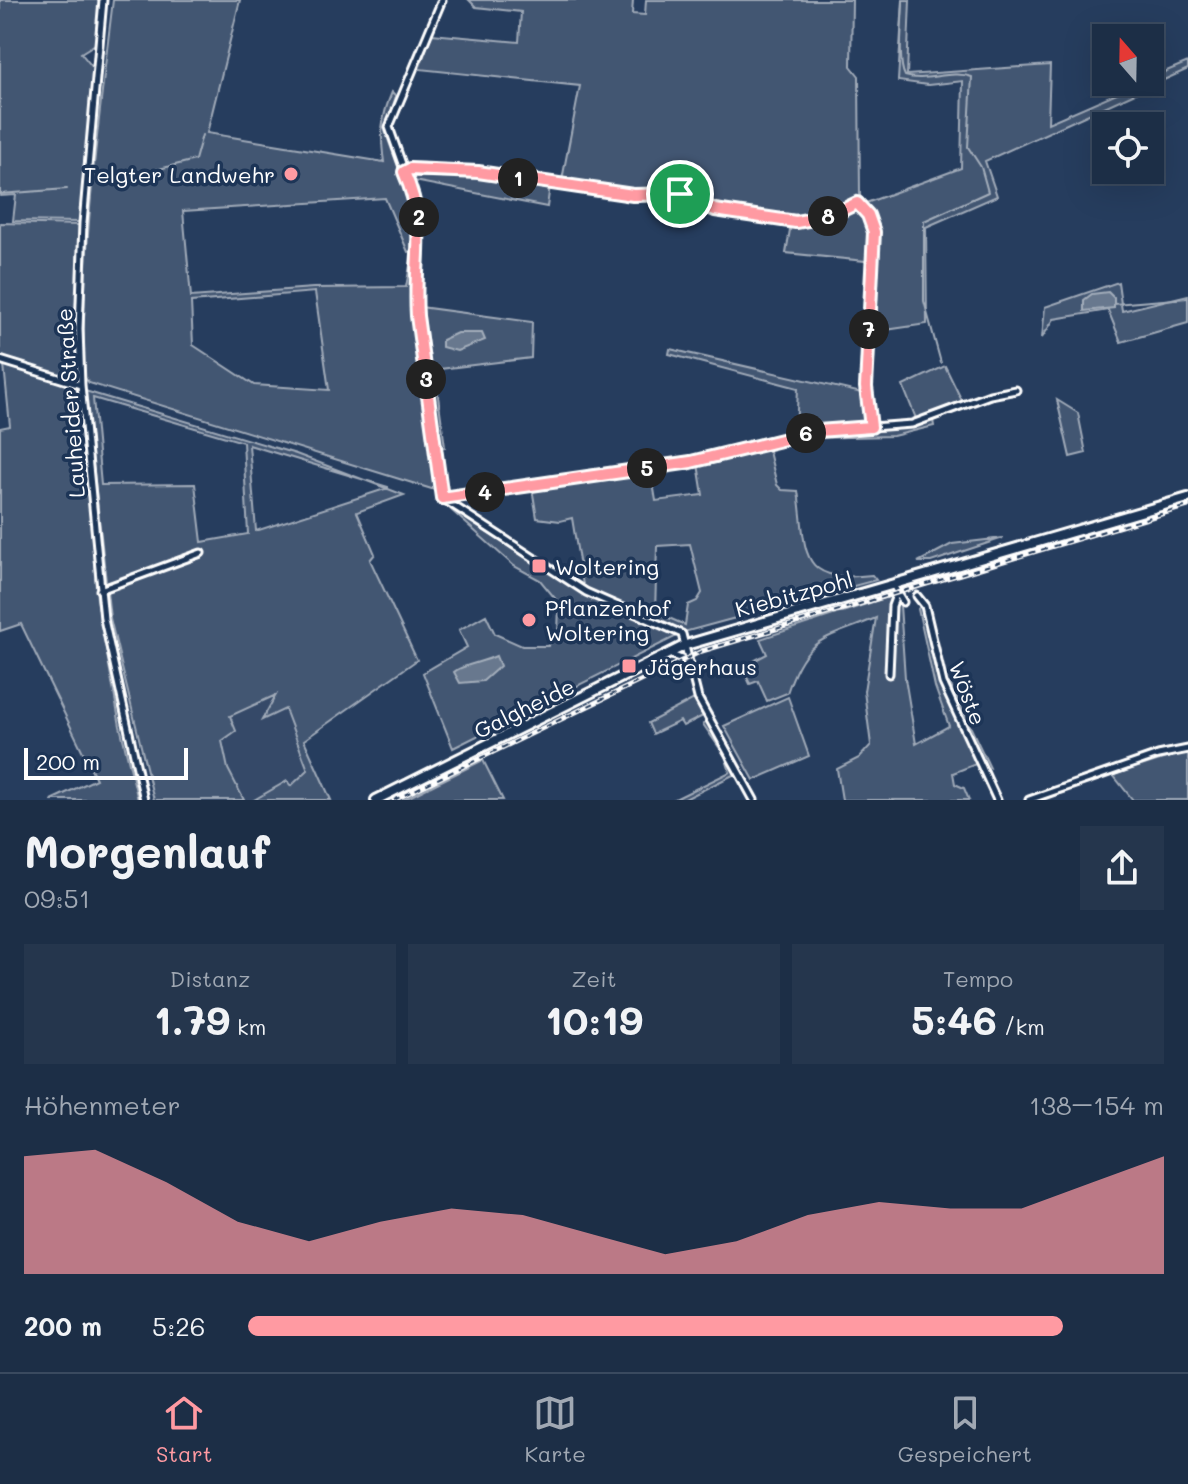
<!DOCTYPE html>
<html lang="de">
<head>
<meta charset="utf-8">
<style>
	:root { --surface:#1c2e46; --page:#25364d; --text:#f1f3f6; --muted:#a0a8b3; --line:#3a4a5f; --accent:#ff9aa2 }
	body { margin:0; font-family:Mali,sans-serif; background:var(--page); color:var(--text); height:100vh; display:flex; flex-direction:column; font-size:30px; white-space:nowrap }
	* { box-sizing:border-box; margin:0 }
	p { font-size:26px; color:var(--muted) }
	.icon { flex:none; width:44px; height:44px; fill:none; stroke:currentColor; stroke-width:2; stroke-linecap:round; stroke-linejoin:round }
	.map { position:relative; height:800px; overflow:hidden }
	.details { display:flex; flex-direction:column; background:var(--surface); flex:1 }
	.details>* { flex:none }
	.needle { width:52px; rotate:340deg }
	.tools { position:absolute; left:1092px; top:24px; display:grid; gap:16px }
	.tools a { display:grid; place-items:center; width:72px; height:72px; border-radius:0px; background:var(--surface); box-shadow:0 8px 32px #0002,0 0 0 2px var(--line); font-size:40px }
	.scale { position:absolute; left:24px; bottom:20px; width:164px; box-sizing:border-box; padding-left:8px; border:4px solid #fff; border-top:0; font-size:22px; line-height:28px; white-space:nowrap; color:#fff; -webkit-text-stroke:6px #1d3557; paint-order:stroke }
	.pin { position:absolute; display:grid; place-items:center; width:68px; height:68px; color:#fff; margin:-34px; border:4px solid #fff; border-radius:50%; box-shadow:0 2px 8px #0007 }
	.km { position:absolute; width:40px; height:40px; margin:-20px; border-radius:50%; background:#222; color:#fff; font-size:22px; line-height:40px; text-align:center }
	.round { display:grid; place-items:center; flex:none; width:84px; height:84px; border-radius:0px; background:var(--page) }
	.head { display:flex; align-items:center; justify-content:space-between; height:136px; padding:0 24px }
	h1 { font-size:44px; font-weight:700; line-height:60px }
	.figures { display:grid; grid-template-columns:repeat(3,1fr); gap:12px; height:136px; padding:8px 24px }
	.figures div { display:grid; align-content:center; border-radius:0px; background:var(--page); text-align:center }
	.figures b { font-size:40px; font-weight:700 }
	.figures small { font-size:22px; font-weight:400 }
	.figures p { font-size:22px }
	.chart { height:224px; padding:16px 24px }
	.chart p { display:flex; justify-content:space-between }
	.chart svg { width:100%; height:144px; margin-top:8px; fill:var(--accent); opacity:.7 }
	ul { padding:0 24px; list-style:none; font-size:26px }
	li { display:grid; grid-template-columns:128px 96px 1fr; align-items:center; height:60px }
	li i { height:20px; border-radius:10px; background:var(--accent) }
	.menu { display:flex; justify-content:space-around; align-items:center; height:112px; border-top:2px solid var(--line); background:var(--surface); font-size:22px; color:var(--muted) }
	.menu a { display:grid; justify-items:center; gap:4px }
	.menu .selected { color:var(--accent) }
	.map>svg:first-child { display:block }
</style>
</head>
<body>
<div class="map">
<svg width="1188" height="800" viewBox="0 0 1188 800">
	<rect width="100%" height="100%" fill="#263d5e"/>
	<filter id="ink" filterUnits="userSpaceOnUse"><feTurbulence type="fractalNoise" baseFrequency=".0125" numOctaves="2"/><feDisplacementMap in="SourceGraphic" scale="16" xChannelSelector="R" yChannelSelector="G"/><feConvolveMatrix kernelMatrix="1 2 1 2 8 2 1 2 1" color-interpolation-filters="sRGB"/></filter>
	<g filter="url(#ink)">
		<path fill="#344a68" d="M278 694 263 719 285 709 308 770 290 787 287 781 254 800H244L228 769 222 741 236 731 230 716Z"/>
		<path fill="#425672" stroke="#a0aab8" stroke-width="2" fill-rule="evenodd" d="M0 0H101L97 43 81 53 93 68 80 222 13 221 16 195 0 196Z
			M113 0H240L207 133 384 162C380 134 381 118 392 92L396 96 385 131 412 205 413 250 408 252 385 198 183 211 191 297 313 288 406 287 412 255 413 306 532 322 531 358 440 369 435 374 445 447 429 450 435 490 89 383 84 377C81 251 98 125 113 0ZM315 292 329 390 254 385 193 345 191 302Z
			M469 0H633L632 14 645 15 646 0H852L851 66 859 76 860 196 866 203 961 168 963 81 928 85 898 81 903 0H910L907 75 1050 65 1048 123 1142 82H1150V78L1188 62V69L985 161 997 196 926 227 927 324 872 332 875 262 786 253 792 218 717 207 682 191 634 190 562 180 580 86 419 69 432 34 519 42 521 12 476 7Z
			M411 173 481 176 550 185 547 207 409 180Z
			M0 223 80 225 75 328 78 382 0 358Z
			M1118 282 1122 311 1188 295V323L1121 342 1108 310 1054 319 1042 338 1045 307Z
			M670 349 862 393 868 422 865 426 796 432 798 388 669 354Z
			M4 365 79 386 97 599 120 726 138 800H51L96 779 21 624 0 631V428L10 426Z
			M945 366 964 405 917 421 903 386Z
			M85 391 296 454 404 495 357 512 375 554 370 560 417 660 304 740 331 800H254L287 781 291 786 308 770 285 709 262 720 276 695 230 716 236 731 222 741 228 769 244 800H154L110 618ZM93 398 243 442 248 534 202 542 195 484 101 485ZM249 445 388 487V488L256 531Z
			M1057 400 1078 413 1086 453 1070 457Z
			M933 420 934 426 893 436 805 438 911 426Z
			M768 447 777 485 782 490 798 491C807 551 796 584 872 575L876 580 684 632 589 589 583 585 572 518 560 521 537 518 532 488 651 471 656 501 703 495 698 464ZM690 544 702 593 697 601 688 605 685 625 655 612 657 546Z
			M450 509 584 595 674 632 675 637 453 748 423 673 467 647 459 630 486 615 495 634 522 646H548L558 634 559 603 540 580 514 566Z
			M1003 538 931 562H918L952 544Z
			M894 595 900 605 905 678 916 744 949 726 935 687 918 609 921 605 941 683 976 764 953 773 955 784 964 788 969 800H842L837 769 859 758 871 745 864 691 876 618C824 640 806 635 787 693L767 701 758 681 750 684 742 667 767 654 760 639Z
			M945 681 950 684 990 768 984 769Z
			M788 697 809 756 754 780 724 726Z
			M694 699 703 716 683 726 680 721 653 734 648 723Z
			M706 721 737 773 683 800H673L730 772 725 756 703 724Z
			M1188 751V800H1133L1113 775Z
			M483 760 503 800H403Z"/>
		<path fill="#67788e" stroke="#a4aebb" stroke-width="2" d="M1108 292 1114 298V308L1084 311V300L1092 294Z
			M457 333H482L485 340 457 351 442 347V340Z
			M496 656 500 666 483 681 460 683 454 672C461 665 484 662 496 656Z"/>
		<g fill="none" stroke-linecap="round" stroke-linejoin="round">
			<path stroke="#a4aebb" stroke-width="2" d="M903 0C903 20 897 61 905 76 926 83 950 69 972 77L968 147 981 167 988 192 924 221V301L941 363
				M99 184 195 160 202 135
				M0 194 67 189
				M1114 304 1188 298"/>
			<defs>
				<path id="street" d="M103 0 83 223 79 329 81 385 104 619 144 800
					M442 0 389 127 419 212 415 289 442 498 586 592 682 634 698 698 754 800
					M404 172H478L633 195 680 194 715 210 796 222 830 216 857 203 868 215 874 232 866 387 871 427
					M0 360 81 385
					M442 498 691 462 818 431 912 424 990 395 1016 390
					M893 585 903 602
					M100 590 201 553
					M917 596 925 606 943 683 997 800
					M669 654 689 662
					M889 674 892 606 896 595
					M1029 800 1158 755 1188 749"/>
				<path id="primary" d="M376 800 686 645 1188 498"/>
			</defs>
			<use href="#street" stroke="#fff" stroke-width="11"/>
			<use href="#primary" stroke="#fff" stroke-width="14"/>
			<use href="#street" stroke="#1d3557" stroke-width="5"/>
			<use href="#primary" stroke="#1d3557" stroke-width="8"/>
			<defs>
				<path id="rail" d="M394 800 702 651 1188 506"/>
			</defs>
			<use href="#rail" stroke="#fff" stroke-width="5"/>
			<use href="#rail" stroke="#1d3557" stroke-width="2" stroke-dasharray="6" stroke-linecap="butt"/>
		</g>
	</g>
	<g fill="none" stroke-linecap="round" stroke-linejoin="round" filter="url(#ink)">
		<defs>
			<path id="route" d="M410 169 478 172 633 195 680 194 715 210 796 222 830 216 857 203 868 215 874 232 866 387 871 427 818 431 691 462 442 498 417 316C413 258 429 229 404 172Z"/>
		</defs>
		<use href="#route" stroke="#fff" stroke-width="16"/>
		<use href="#route" stroke="#ff9aa2" stroke-width="10"/>
	</g>
	<g fill="#ff9aa2" stroke="#1d3557" stroke-width="3">
		<circle cx="291" cy="174" r="8"/>
		<rect x="531" y="558" width="16" height="16" rx="4"/>
		<circle cx="529" cy="620" r="8"/>
		<rect x="621" y="658" width="16" height="16" rx="4"/>
	</g>
	<g text-anchor="middle" dominant-baseline="central" stroke-width="7" stroke-linejoin="round" paint-order="stroke">
		<g font-size="22" fill="#fff" stroke="#1d3557" text-anchor="start">
			<text x="275" y="174" text-anchor="end">Telgter Landwehr</text>
			<text x="555" y="566">Woltering</text>
			<text x="545" y="607">Pflanzenhof<tspan x="545" dy="25">Woltering</tspan></text>
			<text x="645" y="666">Jägerhaus</text>
		</g>
		<g font-size="22" fill="#fff" stroke="#1d3557">
			<text transform="translate(70 403) rotate(-94)">Lauheider Straße</text>
			<text transform="translate(794 594) rotate(-15)">Kiebitzpohl</text>
			<text transform="translate(968 693) rotate(69)">Wöste</text>
			<text transform="translate(524 708) rotate(-26)">Galgheide</text>
		</g>
	</g>
</svg>
<div class="tools">
<a><svg class="needle" viewBox="-14 -14 28 28"><path d="M0-13l5 13h-10z" fill="#e53935"/><path d="M0 13l5-13h-10z" fill="#a0a8b3"/></svg></a>
<a><svg class="icon" aria-label="locate" viewBox="0 0 24 24"><circle cx="12" cy="12" r="6"/><path d="M12 2v4M12 18v4M2 12h4M18 12h4"/></svg></a>
</div>
<div class="scale">200 m</div>
<div class="pin" style="left:680px;top:194px;background:#1e9e55"><svg class="icon" aria-label="arrive" viewBox="0 0 24 24"><path d="M6 21V4h12l-3 4 3 4H6"/></svg></div>
<b class="km" style="left:518px;top:178px">1</b>
<b class="km" style="left:419px;top:217px">2</b>
<b class="km" style="left:426px;top:379px">3</b>
<b class="km" style="left:485px;top:492px">4</b>
<b class="km" style="left:647px;top:468px">5</b>
<b class="km" style="left:806px;top:433px">6</b>
<b class="km" style="left:869px;top:329px">7</b>
<b class="km" style="left:828px;top:216px">8</b>
</div>
<section class="details">
<div class="head"><div><h1>Morgenlauf</h1><p>09:51</p></div><a class="round"><svg class="icon" aria-label="share" viewBox="0 0 24 24"><path d="M12 15V3M7 8l5-5 5 5M5 13v7h14v-7"/></svg></a></div>
<div class="figures">
<div><p>Distanz</p><b>1.79<small> km</small></b></div>
<div><p>Zeit</p><b>10:19</b></div>
<div><p>Tempo</p><b>5:46<small> /km</small></b></div>
</div>
<div class="chart"><p><span>Höhenmeter</span>138–154 m</p>
<svg viewBox="0 0 160 44" preserveAspectRatio="none"><path d="M0 44V8L10 6L20 16L30 28L40 34L50 28L60 24L70 26L80 32L90 38L100 34L110 26L120 22L130 24L140 24L150 16L160 8V44z"/></svg>
</div>
<ul>
<li><b>200 m</b>5:26<i style="width:89%"></i></li>
</ul>
</section>
<nav class="menu">
<a class="selected"><svg class="icon" aria-label="home" viewBox="0 0 24 24"><path d="M3 11l9-7 9 7M6 9v11h12V9"/></svg>Start</a>
<a><svg class="icon" aria-label="map" viewBox="0 0 24 24"><path d="M3 6l6-2 6 2 6-2v14l-6 2-6-2-6 2zM9 4v14M15 6v14"/></svg>Karte</a>
<a><svg class="icon" aria-label="saved" viewBox="0 0 24 24"><path d="M7 4h10v16l-5-4-5 4z"/></svg>Gespeichert</a>
</nav>
</body>
</html>
